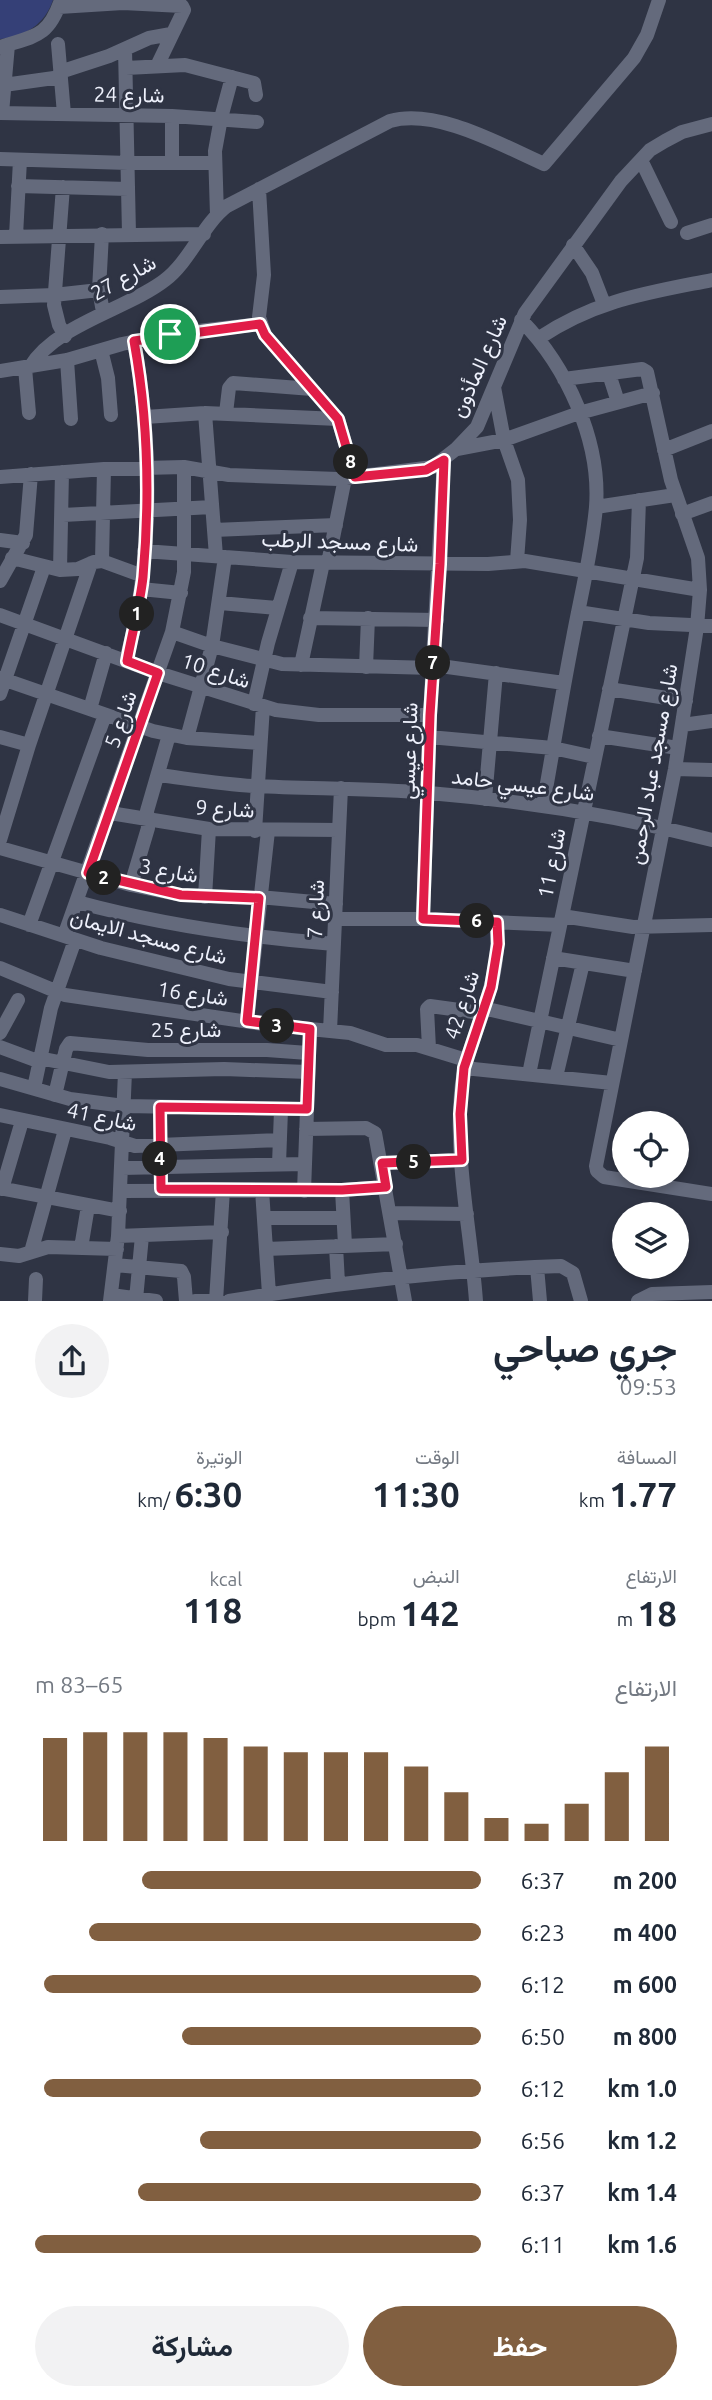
<!DOCTYPE html>
<html lang="ar">
<head>
<meta charset="utf-8">
<style>
	:root { --surface:#fff; --page:#f2f2f3; --text:#1f2937; --muted:#747a83; --accent:#815f40 }
	body { margin:0; font-family:Ubuntu,Vazirmatn,sans-serif; background:var(--page); color:var(--text); direction:rtl; height:100vh; display:flex; flex-direction:column; font-size:26px; white-space:nowrap }
	* { box-sizing:border-box; margin:0 }
	p { font-size:23px; color:var(--muted) }
	.icon { flex:none; width:38px; height:38px; fill:none; stroke:currentColor; stroke-width:2; stroke-linecap:round; stroke-linejoin:round }
	.map { position:relative; height:1301px; overflow:hidden; direction:ltr }
	.panel { display:flex; flex-direction:column; background:var(--surface); flex:1 }
	.panel>* { flex:none }
	.controls { position:absolute; left:612px; top:1111px; display:grid; gap:14px }
	.controls a { display:grid; place-items:center; width:77px; height:77px; border-radius:50%; background:var(--surface); box-shadow:0 4px 10px #0003; font-size:35px }
	.pin { position:absolute; display:grid; place-items:center; width:60px; height:60px; color:#fff; margin:-30px; border:4px solid #fff; border-radius:50%; box-shadow:0 2px 7px #0007 }
	.km { position:absolute; width:35px; height:35px; margin:-18px; border-radius:50%; background:#222; color:#fff; font-size:19px; line-height:35px; text-align:center }
	.round { display:grid; place-items:center; flex:none; width:74px; height:74px; border-radius:37px; background:var(--page) }
	.headline { display:flex; align-items:center; justify-content:space-between; height:119px; padding:0 35px }
	h1 { font-size:38px; font-weight:700; line-height:52px }
	.figures { display:grid; grid-template-columns:repeat(3,1fr); gap:10px; height:119px; padding:7px 35px }
	.figures div { display:grid; align-content:center }
	.figures b { font-size:35px; font-weight:700 }
	.figures small { font-size:19px; font-weight:400 }
	.figures p { font-size:19px }
	.chart { height:196px; padding:14px 35px }
	.chart p { display:flex; justify-content:space-between }
	.chart svg { width:100%; height:126px; margin-top:7px; stroke:var(--accent); stroke-width:6 }
	.cta { display:flex; gap:14px; margin-top:auto; padding:14px 35px }
	.cta a { flex:1; height:80px; border-radius:42px; background:var(--accent); color:#fff; font-size:28px; font-weight:700; line-height:80px; text-align:center }
	.cta a+a { background:var(--page); color:var(--text) }
	ul { padding:0 35px; list-style:none; font-size:23px }
	li { display:grid; grid-template-columns:112px 84px 1fr; align-items:center; height:52px }
	li i { height:18px; border-radius:9px; background:var(--accent) }
	.map>svg:first-child { display:block }
</style>
</head>
<body>
<div class="map">
<svg width="712" height="1301" viewBox="0 0 712 1301">
	<rect width="100%" height="100%" fill="#2f3444"/>
	<path fill="#354077" d="M0 0H53C45 24 25 37 0 39Z"/>
	<g fill="none" stroke-linecap="round" stroke-linejoin="round">
		<path stroke="#646a7c" stroke-width="14" d="M59 7 123 3 182 6 184 10 157 66
			M58 44 64 114
			M0 47C34 36 48 38 61 0
			M125 49 129 234
			M126 68 185 65 254 83 256 95
			M60 72 109 56 149 38 171 34
			M4 85 61 77
			M0 113 172 116 257 122
			M2 113 8 45
			M0 159 128 163H215
			M641 160 671 222
			M172 163V116
			M18 186 128 189
			M63 187 54 305 59 325 65 336
			M259 189 264 275 259 317 265 335 338 419 355 477
			M217 215 215 151 221 118 232 77
			M687 233 712 225
			M102 234 99 290 103 312
			M16 236 20 160
			M0 237 204 234
			M573 245 592 273 604 304
			M0 297 54 295 99 290
			M521 320C567 367 601 441 596 507 592 551 581 595 573 638 562 694 553 750 543 806
			M539 338C596 300 647 293 712 280
			M101 350 108 378 111 415
			M67 360 71 419
			M30 367C56 324 128 309 165 280 190 261 203 224 227 206L390 121C437 108 501 145 544 164L634 58 647 35 659 0
			M25 368 29 413
			M0 371 67 360 122 344 170 334 260 324
			M609 374 618 402
			M564 379 642 369 647 372 671 480 698 558 700 590 697 627 675 769 596 1166 597 1171 604 1177 712 1194
			M494 387 504 440 518 480 520 520 517 561
			M205 413 216 556
			M226 413 229 388 233 383 312 389
			M145 417 205 413 338 419
			M457 449 504 440 579 413 653 393
			M664 450 712 431
			M0 477 104 469 184 467 229 475 338 479 433 467 456 449 477 427 525 313 621 181 650 150 665 141 682 132 712 124
			M596 507 675 495
			M682 514 712 503
			M63 515 212 507
			M214 530 336 525
			M0 540 23 543
			M144 551 292 562 488 564 525 561 700 590
			M12 558 60 570 78 569 94 562 102 561 143 576
			M102 561 104 469
			M328 563 345 478
			M60 570 62 472
			M0 581 26 535 31 474
			M141 589 181 593
			M220 603 277 608
			M578 612 649 623 712 626
			M0 615 158 673 276 710 319 715H430
			M310 618 437 620
			M172 632 212 646 282 664 433 668
			M126 661C132 637 138 612 141 587 152 506 148 421 134 341
			M301 665 323 563
			M433 665 564 683
			M366 667 368 618
			M0 678 153 731 187 738 260 743
			M609 689 686 701
			M0 694 44 567
			M254 704 268 643 292 562
			M90 709 106 653
			M682 725 712 721
			M599 736 678 748
			M0 737 29 745
			M429 737 553 748 594 757
			M187 738 212 646 225 557
			M675 769 712 770
			M158 775C190 779 221 784 253 786 312 789 370 788 429 793 525 801 619 816 712 840
			M485 799 496 673
			M110 813 209 829 339 830
			M255 831 263 706
			M0 840 29 745 91 563
			M0 848 131 885 181 895 270 898 336 904
			M131 885 148 828 147 811 169 735
			M205 897 209 829
			M77 902C162 925 246 937 334 944
			M0 915 101 948 229 979 332 992
			M562 916 633 927 712 925
			M335 919H423L560 925
			M423 919 430 715 444 459
			M29 925 105 715
			M64 936 172 632 184 572V467
			M553 958 635 971
			M0 968 65 995 270 1025 350 1033 386 1045H417L466 1060
			M483 1008 621 1040
			M247 1021 268 831
			M330 1031 341 788
			M0 1033 18 1000
			M0 1047 35 1060H49L109 1072 224 1069 308 1072
			M429 1048 427 1009 430 1006 481 1013
			M464 1068 612 1083
			M529 1074 637 558 639 500
			M556 1077 583 963
			M0 1079 70 1099 124 1106 307 1109
			M34 1088 51 1008 75 940
			M55 1095 66 1049 70 1043 148 1050H267L308 1053
			M160 1107 161 1189
			M0 1115 110 1138 135 1146 280 1140
			M306 1129 366 1128 375 1133 405 1301
			M382 1163 462 1160
			M279 1164 281 1110
			M122 1168 305 1164
			M0 1188 120 1211
			M2 1189 22 1121
			M262 1190 269 1294
			M342 1190 345 1245
			M121 1191 342 1190 386 1187
			M304 1191 310 1029
			M390 1213 467 1214
			M264 1218H343
			M118 1236 222 1232
			M336 1246 338 1283
			M81 1248 88 1206
			M266 1249 396 1244
			M31 1252 65 1130
			M0 1254 19 1256 48 1247 117 1249
			M115 1265 181 1271 184 1277 186 1301
			M537 1267 540 1301
			M111 1295 156 1301
			M136 1299 142 1236
			M35 1301 36 1279
			M110 1301 118 1236 125 1072
			M195 1301H219
			M216 1301 223 1190
			M229 1301C339 1282 449 1270 561 1266L573 1273 581 1301
			M476 1301C471 1232 455 1162 461 1093 464 1054 482 1022 491 985 497 964 498 943 497 922
			M638 1301 652 1294 712 1292"/>
	</g>
	<g fill="none" stroke-linecap="round" stroke-linejoin="round">
		<defs>
			<path id="route" d="M260 324 265 335 338 419 355 477 426 470 444 460 440 564 430 715 423 919 497 922 498 944 491 987 464 1068 460 1114 462 1160 382 1163 386 1187 342 1190 161 1189 160 1107 307 1109 310 1029 247 1021 259 898 181 895 88 873 158 673 127 661C132 633 140 605 143 577 150 498 148 418 134 341Z"/>
		</defs>
		<use href="#route" stroke="#fff" stroke-width="14"/>
		<use href="#route" stroke="#e11d48" stroke-width="9"/>
	</g>
	<g text-anchor="middle" dominant-baseline="central" stroke-width="6" stroke-linejoin="round" paint-order="stroke">
		<g font-size="21" fill="#eef1fc" stroke="#2f3444">
			<text transform="translate(129 94) rotate(1)">شارع 24</text>
			<text transform="translate(123 277) rotate(-29)">شارع 27</text>
			<text transform="translate(478 366) rotate(-66)">شارع المأذون</text>
			<text transform="translate(340 541) rotate(2)">شارع مسجد الرطب</text>
			<text transform="translate(216 670) rotate(18)">شارع 10</text>
			<text transform="translate(120 719) rotate(-71)">شارع 5</text>
			<text transform="translate(408 751) rotate(-88)">شارع عيسي</text>
			<text transform="translate(652 764) rotate(-80)">شارع مسجد عباد الرحمن</text>
			<text transform="translate(523 784) rotate(7)">شارع عيسي حامد</text>
			<text transform="translate(225 808) rotate(3)">شارع 9</text>
			<text transform="translate(551 863) rotate(-79)">شارع 11</text>
			<text transform="translate(169 870) rotate(10)">شارع 3</text>
			<text transform="translate(315 909) rotate(-88)">شارع 7</text>
			<text transform="translate(149 936) rotate(15)">شارع مسجد الايمان</text>
			<text transform="translate(193 993) rotate(8)">شارع 16</text>
			<text transform="translate(461 1005) rotate(-72)">شارع 42</text>
			<text x="186" y="1029">شارع 25</text>
			<text transform="translate(102 1116) rotate(12)">شارع 41</text>
		</g>
	</g>
</svg>
<div class="controls">
<a><svg class="icon" aria-label="locate" viewBox="0 0 24 24"><circle cx="12" cy="12" r="6"/><path d="M12 2v4M12 18v4M2 12h4M18 12h4"/></svg></a>
<a><svg class="icon" aria-label="layers" viewBox="0 0 24 24"><path d="M12 4l9 5-9 5-9-5zM3 14l9 5 9-5"/></svg></a>
</div>
<div class="pin" style="left:170px;top:334px;background:#1e9e55"><svg class="icon" aria-label="arrive" viewBox="0 0 24 24"><path d="M6 21V4h12l-3 4 3 4H6"/></svg></div>
<b class="km" style="left:137px;top:614px">1</b>
<b class="km" style="left:104px;top:878px">2</b>
<b class="km" style="left:277px;top:1026px">3</b>
<b class="km" style="left:160px;top:1159px">4</b>
<b class="km" style="left:414px;top:1162px">5</b>
<b class="km" style="left:477px;top:921px">6</b>
<b class="km" style="left:433px;top:663px">7</b>
<b class="km" style="left:351px;top:462px">8</b>
</div>
<section class="panel">
<div class="headline"><div><h1>جري صباحي</h1><p>09:53</p></div><a class="round"><svg class="icon" aria-label="share" viewBox="0 0 24 24"><path d="M12 15V3M7 8l5-5 5 5M5 13v7h14v-7"/></svg></a></div>
<div class="figures">
<div><p>المسافة</p><b>1.77<small> km</small></b></div>
<div><p>الوقت</p><b>11:30</b></div>
<div><p>الوتيرة</p><b>6:30<small> /km</small></b></div>
</div>
<div class="figures">
<div><p>الارتفاع</p><b>18<small> m</small></b></div>
<div><p>النبض</p><b>142<small> bpm</small></b></div>
<div><p>kcal</p><b>118</b></div>
</div>
<div class="chart"><p><span>الارتفاع</span>65–83 m</p>
<svg viewBox="0 0 160 44" preserveAspectRatio="none"><path d="M5 44V8M15 44V6M25 44V6M35 44V6M45 44V8M55 44V11M65 44V13M75 44V13M85 44V13M95 44V18M105 44V27M115 44V36M125 44V38M135 44V31M145 44V20M155 44V11"/></svg>
</div>
<ul>
<li><b>200 m</b>6:37<i style="width:76%"></i></li>
<li><b>400 m</b>6:23<i style="width:88%"></i></li>
<li><b>600 m</b>6:12<i style="width:98%"></i></li>
<li><b>800 m</b>6:50<i style="width:67%"></i></li>
<li><b>1.0 km</b>6:12<i style="width:98%"></i></li>
<li><b>1.2 km</b>6:56<i style="width:63%"></i></li>
<li><b>1.4 km</b>6:37<i style="width:77%"></i></li>
<li><b>1.6 km</b>6:11<i style="width:100%"></i></li>
</ul>
<div class="cta"><a>حفظ</a><a>مشاركة</a></div>
</section>
</body>
</html>
